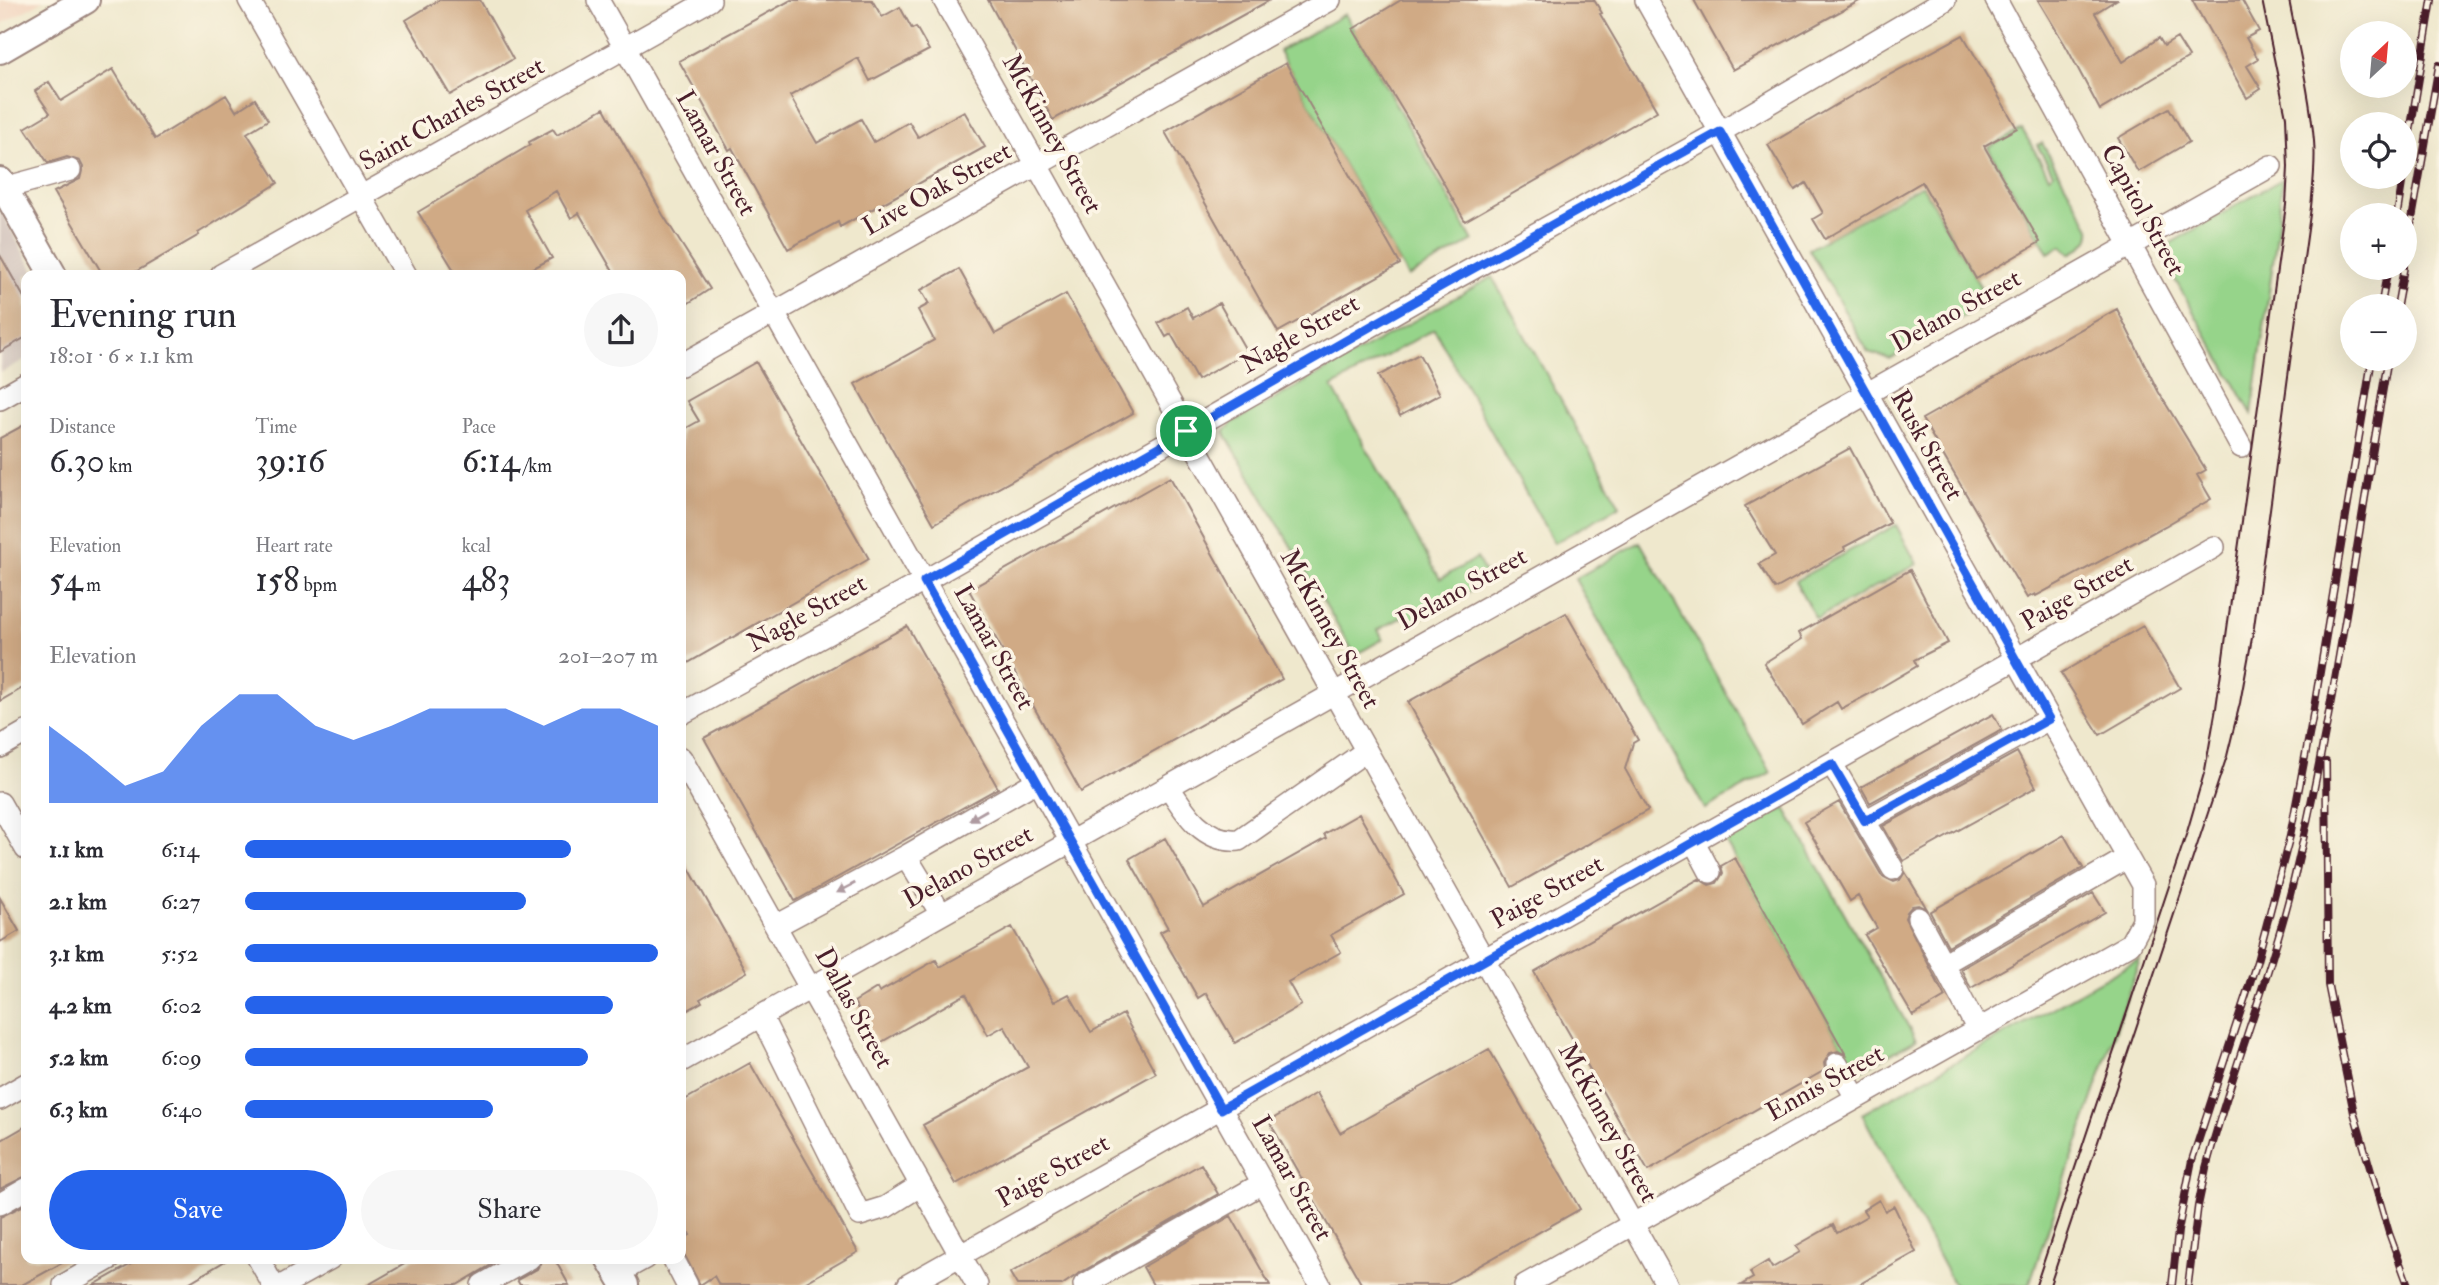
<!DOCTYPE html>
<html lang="en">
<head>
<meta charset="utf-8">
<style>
	:root { --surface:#fff; --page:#f7f7f7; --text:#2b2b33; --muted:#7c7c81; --accent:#2563eb }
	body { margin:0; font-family:"IM FELL Double Pica",serif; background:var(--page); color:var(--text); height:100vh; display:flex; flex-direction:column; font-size:26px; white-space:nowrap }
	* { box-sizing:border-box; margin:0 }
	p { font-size:23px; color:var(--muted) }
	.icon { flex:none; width:38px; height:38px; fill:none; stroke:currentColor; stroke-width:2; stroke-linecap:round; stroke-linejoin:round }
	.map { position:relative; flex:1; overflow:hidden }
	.side { position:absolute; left:21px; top:270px; width:665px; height:994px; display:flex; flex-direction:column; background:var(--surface); border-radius:14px; box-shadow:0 7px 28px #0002 }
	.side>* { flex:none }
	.needle { width:46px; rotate:26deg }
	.controls { position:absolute; left:2340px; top:21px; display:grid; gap:14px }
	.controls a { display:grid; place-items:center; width:77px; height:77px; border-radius:50%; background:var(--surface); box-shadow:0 7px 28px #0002; font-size:35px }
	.pin { position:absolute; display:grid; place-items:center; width:60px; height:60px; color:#fff; margin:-30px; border:4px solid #fff; border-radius:50%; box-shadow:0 2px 7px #0007 }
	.round { display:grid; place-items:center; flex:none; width:74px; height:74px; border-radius:37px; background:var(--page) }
	.headline { display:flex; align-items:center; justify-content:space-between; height:119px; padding:0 28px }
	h1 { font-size:38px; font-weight:600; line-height:52px }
	.metrics { display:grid; grid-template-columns:repeat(3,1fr); gap:10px; height:119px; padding:7px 28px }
	.metrics div { display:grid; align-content:center }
	.metrics b { font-size:35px; font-weight:600 }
	.metrics small { font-size:19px; font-weight:400 }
	.metrics p { font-size:19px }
	.chart { height:196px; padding:14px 28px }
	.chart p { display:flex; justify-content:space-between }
	.chart svg { width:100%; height:126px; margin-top:7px; fill:var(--accent); opacity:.7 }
	.cta { display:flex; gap:14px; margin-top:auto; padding:14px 28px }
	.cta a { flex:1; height:80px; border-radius:42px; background:var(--accent); color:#fff; font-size:28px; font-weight:600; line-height:80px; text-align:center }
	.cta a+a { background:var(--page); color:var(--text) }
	ul { padding:0 28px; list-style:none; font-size:23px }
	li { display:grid; grid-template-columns:112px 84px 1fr; align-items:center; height:52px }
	li i { height:18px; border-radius:9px; background:var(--accent) }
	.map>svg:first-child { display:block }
</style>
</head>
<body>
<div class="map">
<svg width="2439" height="1285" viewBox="0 0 2439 1285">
	<rect width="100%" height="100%" fill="#fcf5e5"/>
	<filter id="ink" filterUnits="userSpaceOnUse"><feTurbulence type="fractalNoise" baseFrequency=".0143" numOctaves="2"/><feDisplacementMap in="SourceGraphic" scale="14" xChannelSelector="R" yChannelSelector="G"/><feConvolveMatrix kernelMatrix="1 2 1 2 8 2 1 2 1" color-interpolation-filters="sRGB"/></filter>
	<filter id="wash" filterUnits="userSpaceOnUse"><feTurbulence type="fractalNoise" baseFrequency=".00686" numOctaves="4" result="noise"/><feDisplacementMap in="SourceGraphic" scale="28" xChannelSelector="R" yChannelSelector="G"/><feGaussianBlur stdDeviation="1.57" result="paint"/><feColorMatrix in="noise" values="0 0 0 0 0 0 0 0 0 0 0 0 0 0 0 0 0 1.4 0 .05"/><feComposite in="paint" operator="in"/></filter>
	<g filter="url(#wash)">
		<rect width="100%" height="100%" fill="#efe8cd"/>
		<path fill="#f2d4be" d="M0 0H44L0 25Z"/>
		<path fill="#cfc0ba" d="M0 209 36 275H26V359L0 373Z"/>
		<path fill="#96d48a" stroke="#707a5a" stroke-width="2" d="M1345 14 1473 241 1408 277 1279 51Z
			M2022 129 2049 176 2053 173 2037 145 2042 143 2090 228C2092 242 2082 247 2070 254L2062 246 2048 253 1988 148Z
			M2282 179 2277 234 2252 414 2166 264 2165 252 2171 243Z
			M1922 185 1989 302 1890 359 1868 352 1809 249Z
			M1492 277 1620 506 1554 543 1434 329 1332 387 1440 579 1477 558 1489 580 1412 623 1406 615 1378 630 1383 639 1355 655 1224 432 1232 423Z
			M1896 525 1917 564 1816 619 1795 581Z
			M1640 542 1771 772 1705 809 1575 579Z
			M1785 808 1916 1040 1856 1073 1725 841Z
			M2140 959 2029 1285H1954L1862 1114Z"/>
		<g id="blocks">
			<path fill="#d0aa85" d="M439 0H480L513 59 450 95 406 20Z
				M791 0H872L882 17 900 7 912 29 916 27 929 50 870 81 858 58 790 96 817 143 861 119 874 142 909 122 918 137 964 111 985 147 840 227 838 222 788 249 732 148 729 150 679 61Z
				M988 0H1270L1053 120Z
				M1401 0H1594L1602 13 1600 14 1657 111 1465 221 1418 138 1419 137 1353 29Z
				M1694 0H1861L1733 70Z
				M2038 0H2116L2095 13 2123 62 2159 38 2164 46 2177 38 2189 57 2100 110 2067 48Z
				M2192 0H2242L2259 31 2246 38 2258 59 2247 66 2261 89 2247 98Z
				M1963 35 2017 128 1984 146 2040 242 1976 279 1922 182 1825 239 1813 219 1823 213 1806 183 1795 190 1768 145 1863 89Z
				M1286 63 1400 264 1278 332 1165 132Z
				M113 69 155 139 226 95 236 111 255 99 268 120 247 133 278 183 198 233 199 235 130 275H103L54 192 80 179 83 167 80 161 67 157 48 163 25 128 50 113 35 91 49 82 61 101Z
				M604 108 663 215 710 289 681 308V275H615L579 213 571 218 556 191 525 210 552 258 521 275H457L418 212 530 145 529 142 553 129 557 135Z
				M2169 108 2189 142 2138 172 2118 138Z
				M0 255 26 301V337L0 352Z
				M959 269 995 334 1066 294 1133 413 934 524 855 384 934 340 918 310 929 304 921 290Z
				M1219 303 1247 352 1197 380 1171 334 1166 337 1158 323 1187 307 1193 318Z
				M2117 309 2158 391 2206 470 2197 475 2211 499 2165 526 2036 596 2035 594 2027 598 1922 419Z
				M1419 354 1440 394 1400 416 1378 376Z
				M756 362 869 559 681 667V431L699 421 687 401Z
				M26 424V686L0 701V438Z
				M1850 448 1890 523 1844 547 1845 550 1775 589 1759 564 1775 555 1745 506Z
				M1170 477 1282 679 1081 792 969 590Z
				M1910 570 1948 643 1914 660 1917 666 1873 692 1841 709 1837 702 1802 724 1764 663 1802 639 1799 633Z
				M1566 613 1638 740 1633 743 1625 769 1648 810 1512 887 1408 702Z
				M907 626 998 788 795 901 704 738Z
				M2143 626 2180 688 2100 735 2061 673Z
				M1993 714 2002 730 1870 803 1861 787Z
				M2017 752 2036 787 1903 861 1883 826Z
				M1839 802 1882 876 1894 882 1900 880 1905 872 1927 909 1919 905 1912 906 1907 912 1905 918 1945 997 1913 1016 1865 935 1877 928 1858 896 1850 901 1804 822Z
				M1359 814 1404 894 1331 935 1341 952 1288 982 1301 1005 1235 1043 1206 993 1198 998 1160 932 1168 928 1129 859 1165 838 1204 907 1326 838 1324 834Z
				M2064 835 2083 868 1948 946 1930 912Z
				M681 854 747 972 700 999 702 1002 681 1014Z
				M1735 858 1846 1055 1838 1051 1830 1053 1824 1063 1825 1070 1648 1171 1534 972 1699 879 1709 885 1717 883 1723 873 1721 866Z
				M2093 893 2105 912 1971 988 1968 983 1961 969Z
				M0 898 19 931 0 942Z
				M1012 927 1054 1002 1069 994 1091 1032 1123 1014 1156 1073 956 1184 923 1125 1028 1067 1004 1026 988 1035 966 994 878 1044 854 1002 877 988 879 992 936 960 940 967Z
				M1489 1049 1580 1209 1445 1285H1362L1269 1121 1317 1093 1340 1133Z
				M750 1063 858 1252 801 1285H719L714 1276 700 1285 681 1248V1240L690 1235 681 1218V1102Z
				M26 1126V1176L0 1189V1141Z
				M1201 1164 1218 1194 1078 1274 1062 1285H1017L1010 1273Z
				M1879 1200 1885 1211 1894 1206 1916 1252 1858 1285H1741L1753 1278 1750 1272 1768 1261 1772 1268 1800 1252 1796 1246 1833 1225 1837 1233 1867 1216 1863 1210Z
				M26 1204V1258H71L22 1285H0V1217Z
				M1231 1216 1270 1285H1153L1143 1267Z
				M142 1258H230L185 1285H94Z
				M415 1258H503L457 1285H368Z
				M543 1258H554L569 1285H520L517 1280 537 1269Z"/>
		</g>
	</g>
	<g filter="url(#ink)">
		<use href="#blocks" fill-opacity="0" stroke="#9c847c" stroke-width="2"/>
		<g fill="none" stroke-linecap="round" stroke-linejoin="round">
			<defs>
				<path id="minor" d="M249 0 406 275
					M598 0 1320 1285
					M944 0 1667 1285
					M1996 0 2241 447
					M4 188 70 170
					M221 275 710 0
					M681 365 1330 0
					M0 399 26 384
					M681 714 924 581 1445 284 1720 132 1945 0
					M0 747 26 732
					M681 758 977 1285
					M1832 764 1865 821 2049 719
					M1169 787C1185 813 1204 843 1239 840L1366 751
					M0 803 26 849
					M1865 821 1893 869
					M1694 842 1710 872
					M906 856 941 914
					M1918 918 1943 964
					M776 926 906 856 1037 781
					M761 1016 860 1215 886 1207 921 1185
					M1978 1030 1943 964 2127 858
					M681 1061 2271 166
					M1837 1064 1856 1098
					M0 1099 26 1084
					M0 1204 26 1189
					M258 1258 273 1285
					M673 1258 687 1285
					M618 1273 645 1258
					M64 1285 111 1258
					M283 1285 331 1258
					M482 1285 530 1258
					M908 1285 2214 547
					M1084 1285 1263 1183
					M1525 1285 2130 944 2143 920V885L1646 0"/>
				<path id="major" d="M0 50 86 0
					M0 181 53 275
					M609 1258 625 1285"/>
			</defs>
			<use href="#minor" stroke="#9c847c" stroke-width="24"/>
			<use href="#major" stroke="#9c847c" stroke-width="30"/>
			<use href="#minor" stroke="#fff" stroke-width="21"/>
			<use href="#major" stroke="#fff" stroke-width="26"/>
			<path stroke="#4a1f2b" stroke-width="2" d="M2036 1285 2187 832 2205 770 2216 708 2286 205 2288 167 2286 117 2262 0
				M2050 1285 2227 756 2240 703 2254 627 2311 207C2313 186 2316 163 2314 141 2310 94 2298 46 2289 0"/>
			<defs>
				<path id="rail" d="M2404 168 2432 0
					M2397 215 2403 177
					M2404 265 2439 65
					M2381 306 2388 268
					M2397 306 2404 268
					M2326 762 2328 985 2354 1113 2389 1233 2408 1285
					M2172 1285 2178 1231 2192 1160 2257 961 2290 836 2312 720 2372 359
					M2188 1285 2198 1206 2206 1168C2232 1070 2270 977 2294 879 2335 708 2358 532 2388 359"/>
			</defs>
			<use href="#rail" stroke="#4a1f2b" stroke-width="8"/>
			<use href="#rail" stroke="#fcf5e5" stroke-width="5" stroke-dasharray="16" stroke-linecap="butt"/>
		</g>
		<defs><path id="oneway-solid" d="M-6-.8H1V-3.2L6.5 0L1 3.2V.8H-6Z" transform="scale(1.75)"/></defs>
		<g fill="#ae9aa0">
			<use href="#oneway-solid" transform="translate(978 815) rotate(150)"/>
			<use href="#oneway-solid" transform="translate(846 888) rotate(152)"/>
		</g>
	</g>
	<g fill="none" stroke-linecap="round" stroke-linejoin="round" filter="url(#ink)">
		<defs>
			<path id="route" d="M1720 132 2049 719 1865 821 1832 764 1221 1109 924 581 1445 284Z"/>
		</defs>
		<use href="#route" stroke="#fff" stroke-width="14"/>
		<use href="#route" stroke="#2563eb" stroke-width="9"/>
	</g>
	<g text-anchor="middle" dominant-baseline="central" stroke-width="7" stroke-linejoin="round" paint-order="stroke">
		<g font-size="26" fill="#4a1f2b" stroke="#fcf5e5">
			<text transform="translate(452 114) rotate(-29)">Saint Charles Street</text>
			<text transform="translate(1052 134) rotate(61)">McKinney Street</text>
			<text transform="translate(716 153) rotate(61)">Lamar Street</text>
			<text transform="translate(937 189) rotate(-29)">Live Oak Street</text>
			<text transform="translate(2143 210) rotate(61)">Capitol Street</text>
			<text transform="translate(1956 311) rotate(-29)">Delano Street</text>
			<text transform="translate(1300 334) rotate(-30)">Nagle Street</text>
			<text transform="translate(1927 445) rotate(61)">Rusk Street</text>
			<text transform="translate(1462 589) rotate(-29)">Delano Street</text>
			<text transform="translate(2077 593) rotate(-30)">Paige Street</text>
			<text transform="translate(807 613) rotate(-29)">Nagle Street</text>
			<text transform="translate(1330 629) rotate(61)">McKinney Street</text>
			<text transform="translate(994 647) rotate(61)">Lamar Street</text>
			<text transform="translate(968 867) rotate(-29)">Delano Street</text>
			<text transform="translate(1547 892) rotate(-29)">Paige Street</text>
			<text transform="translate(854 1008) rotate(61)">Dallas Street</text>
			<text transform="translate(1825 1083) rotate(-29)">Ennis Street</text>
			<text transform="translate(1608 1123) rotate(61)">McKinney Street</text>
			<text transform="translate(1053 1171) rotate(-29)">Paige Street</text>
			<text transform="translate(1292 1178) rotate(61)">Lamar Street</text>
		</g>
	</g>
</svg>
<div class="controls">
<a><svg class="needle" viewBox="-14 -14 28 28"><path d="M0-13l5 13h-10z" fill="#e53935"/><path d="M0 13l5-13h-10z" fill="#7c7c81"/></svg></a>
<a><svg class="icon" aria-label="locate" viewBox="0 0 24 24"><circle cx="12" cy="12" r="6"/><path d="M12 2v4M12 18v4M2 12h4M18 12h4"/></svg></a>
<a>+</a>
<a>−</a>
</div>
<div class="pin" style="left:1186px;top:431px;background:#1e9e55"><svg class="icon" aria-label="arrive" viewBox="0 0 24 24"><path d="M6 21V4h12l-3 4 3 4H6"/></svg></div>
<section class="side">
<div class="headline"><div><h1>Evening run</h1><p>18:01 · 6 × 1.1 km</p></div><a class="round"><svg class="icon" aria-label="share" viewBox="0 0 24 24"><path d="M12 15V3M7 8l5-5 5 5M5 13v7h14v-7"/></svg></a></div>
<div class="metrics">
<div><p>Distance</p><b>6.30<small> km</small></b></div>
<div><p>Time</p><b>39:16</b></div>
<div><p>Pace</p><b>6:14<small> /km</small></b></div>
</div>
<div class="metrics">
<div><p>Elevation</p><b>54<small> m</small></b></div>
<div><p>Heart rate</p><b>158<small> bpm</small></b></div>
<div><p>kcal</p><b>483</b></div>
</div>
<div class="chart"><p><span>Elevation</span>201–207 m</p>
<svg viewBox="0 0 160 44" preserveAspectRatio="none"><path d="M0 44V17L10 27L20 38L30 33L40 17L50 6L60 6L70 17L80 22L90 17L100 11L110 11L120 11L130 17L140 11L150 11L160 17V44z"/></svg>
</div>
<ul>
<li><b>1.1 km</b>6:14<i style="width:79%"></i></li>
<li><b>2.1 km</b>6:27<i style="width:68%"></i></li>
<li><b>3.1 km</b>5:52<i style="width:100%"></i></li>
<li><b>4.2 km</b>6:02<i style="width:89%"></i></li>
<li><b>5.2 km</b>6:09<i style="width:83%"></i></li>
<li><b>6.3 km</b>6:40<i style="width:60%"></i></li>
</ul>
<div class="cta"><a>Save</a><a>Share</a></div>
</section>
</div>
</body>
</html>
